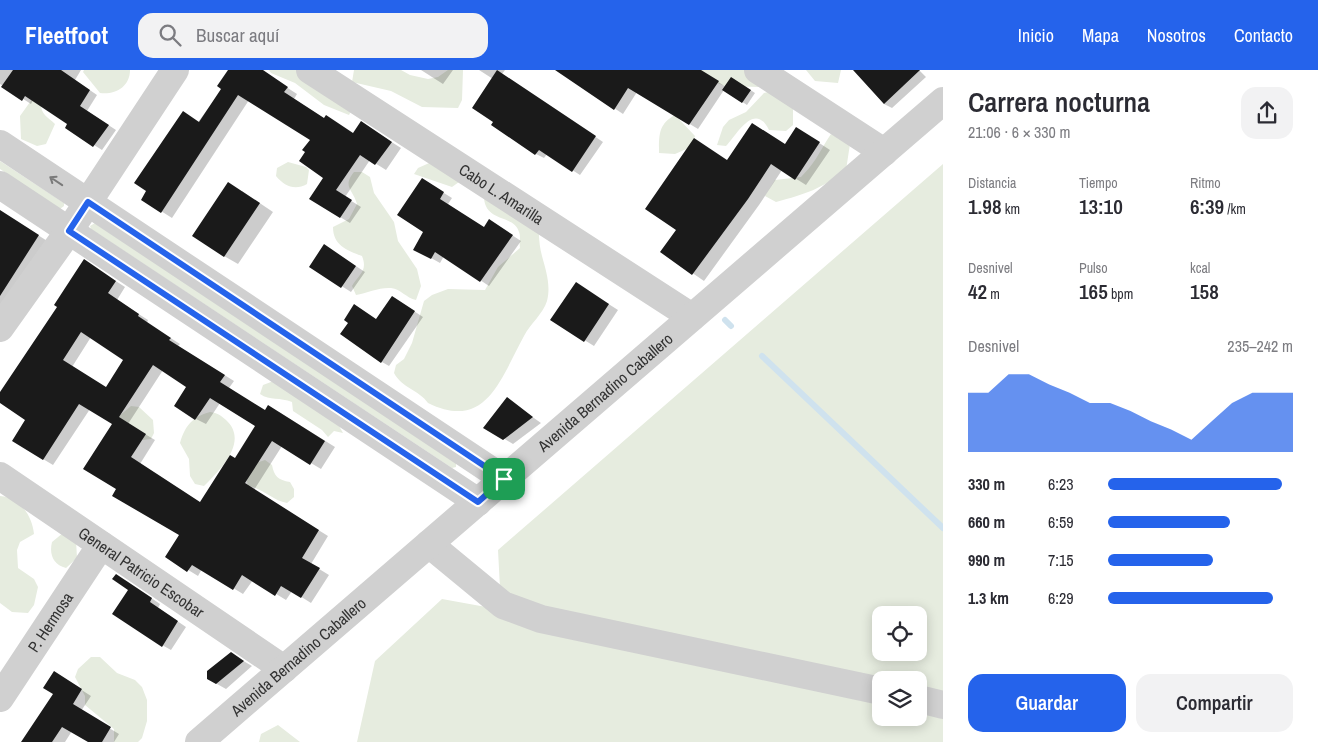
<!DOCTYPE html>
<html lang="es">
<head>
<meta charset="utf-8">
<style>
	:root { --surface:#fff; --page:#f2f2f3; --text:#2b2b33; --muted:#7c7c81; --accent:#2563eb }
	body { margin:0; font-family:"Archivo Narrow",sans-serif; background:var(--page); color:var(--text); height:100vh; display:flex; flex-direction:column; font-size:19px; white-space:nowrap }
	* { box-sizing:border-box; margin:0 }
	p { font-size:16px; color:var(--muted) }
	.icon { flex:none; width:28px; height:28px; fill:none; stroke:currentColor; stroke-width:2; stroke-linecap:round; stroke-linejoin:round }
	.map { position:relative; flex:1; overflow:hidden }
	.details { display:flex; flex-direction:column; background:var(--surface); width:375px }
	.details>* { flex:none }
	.fabs { position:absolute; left:872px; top:536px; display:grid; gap:10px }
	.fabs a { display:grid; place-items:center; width:55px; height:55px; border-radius:10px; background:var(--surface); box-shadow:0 2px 12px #0003; font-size:25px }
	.pin { position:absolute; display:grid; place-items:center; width:42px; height:42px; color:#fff; margin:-21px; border-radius:10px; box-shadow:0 2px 8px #0006 }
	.round { display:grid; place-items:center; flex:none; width:52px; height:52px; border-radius:15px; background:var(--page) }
	.summary { display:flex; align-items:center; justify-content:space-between; height:85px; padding:0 25px }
	h1 { font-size:28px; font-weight:600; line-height:38px }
	.metrics { display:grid; grid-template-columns:repeat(3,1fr); gap:8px; height:85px; padding:5px 25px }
	.metrics div { display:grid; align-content:center }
	.metrics b { font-size:21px; font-weight:600 }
	.metrics small { font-size:14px; font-weight:400 }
	.metrics p { font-size:14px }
	.chart { height:140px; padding:10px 25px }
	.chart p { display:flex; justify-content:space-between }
	.chart svg { width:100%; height:90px; margin-top:5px; fill:var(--accent); opacity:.7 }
	.cta { display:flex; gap:10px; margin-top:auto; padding:10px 25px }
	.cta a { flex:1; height:58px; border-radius:15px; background:var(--accent); color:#fff; font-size:20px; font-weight:600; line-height:58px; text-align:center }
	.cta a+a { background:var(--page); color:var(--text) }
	ul { padding:0 25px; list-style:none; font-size:16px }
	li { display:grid; grid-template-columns:80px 60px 1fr; align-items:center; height:38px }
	li i { height:12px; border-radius:6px; background:var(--accent) }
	header { display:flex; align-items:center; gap:30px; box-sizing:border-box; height:70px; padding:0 25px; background:var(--accent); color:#fff }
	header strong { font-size:24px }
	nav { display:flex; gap:28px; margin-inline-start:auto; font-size:18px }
	.search { width:350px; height:45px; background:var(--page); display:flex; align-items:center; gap:12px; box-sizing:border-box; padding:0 18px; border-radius:15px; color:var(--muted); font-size:19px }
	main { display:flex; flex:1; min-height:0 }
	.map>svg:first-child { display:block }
</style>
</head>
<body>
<header>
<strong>Fleetfoot</strong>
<div class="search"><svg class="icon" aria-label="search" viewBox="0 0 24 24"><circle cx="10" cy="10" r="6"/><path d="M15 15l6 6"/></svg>Buscar aquí</div>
<nav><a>Inicio</a><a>Mapa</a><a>Nosotros</a><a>Contacto</a></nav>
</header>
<main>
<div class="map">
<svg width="943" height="672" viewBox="0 0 943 672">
	<rect width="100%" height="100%" fill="#fff"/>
	<path fill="#e6ecdf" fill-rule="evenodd" d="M53 0H62L41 34C41 45 48 47 55 54L46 74 37 76 21 69 20 46Z
		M84 0H130C130 17 115 25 100 23L83 2Z
		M269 0H308L353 37 349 45 324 35 295 13 271 3Z
		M354 0H401L410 5 428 9 438 7 448 0H463L462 30 458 38 422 37 391 21 352 12Z
		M689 0H754L759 17 725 16 691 3Z
		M806 0H841L838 13 815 11Z
		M772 21 793 37V55L786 61 769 60C755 31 737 64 726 76L717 75 723 57 729 50 746 42 764 23Z
		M675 45 695 66 691 77 675 84 659 83C659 66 658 54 675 45Z
		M831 64 850 74 846 100C821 119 806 124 776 132L765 126 775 110 801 107C817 91 819 82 831 64Z
		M436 90 459 112 452 117 414 104 418 98Z
		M0 91 64 133V136L60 139 0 99Z
		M288 92 306 97 309 100 307 114C295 121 284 116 276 106L277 98Z
		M943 94V672H357L375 591 442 529 486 537 500 518 498 480ZM881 545H919V582H881ZM881 610H919V648H881Z
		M354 102H362L370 107 374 123 394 152 398 171 417 199 421 216 416 230C406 228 401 219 391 218 380 217 367 223 356 225L352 216C359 204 368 201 362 186 346 180 333 175 333 157L349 149 357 134C353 119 342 117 354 102Z
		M484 128 538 140C539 155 538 172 542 186 546 201 551 215 547 231 543 244 530 254 524 266 501 307 487 362 428 333 419 320 402 318 394 303L396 295 404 289 412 273 424 231 432 225 448 219 485 220 498 197 520 178C519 173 521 166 519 162 514 144 486 153 484 128Z
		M95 153 456 393V397L452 398 91 159 90 156Z
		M271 312H280L338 354 343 363 334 361 328 367 322 360 293 341 292 332C280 327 270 331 260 324L263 315Z
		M131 336 139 337 153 350 154 363 151 369 143 370 122 353 118 347Z
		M210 342C218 343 220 345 226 350 249 371 221 399 204 416L195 414 190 406 189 389 180 373C185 356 192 347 210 342Z
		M265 390 272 395C274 406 278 410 290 412L294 419V427L287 433C272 430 263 418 248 416L246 407 256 393Z
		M0 426C20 428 32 445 34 464L20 472 17 480 18 498 34 509 38 517 34 535 28 543 12 542 0 533Z
		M63 463 76 470 77 488 66 498C53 495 49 484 52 472Z
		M91 587H100L117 603 135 610 142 617 147 630V651L142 668 138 672H114V659L85 635V626L75 607 78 599Z
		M278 655 300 672H259L261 664Z"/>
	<path fill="#0003" fill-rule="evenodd" d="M0 0H81L75 10 97 25 87 41 116 60 102 80 67 58 69 54 33 30 31 34 0 14Z
		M229 0H260L297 24 294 29 325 49 354 64 371 59 401 78 386 100 370 90 345 127 361 137 350 153 340 147 311 69 249 30 172 148 142 129 223 18Z
		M421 0H453L443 14Z
		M479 0H505L502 4 603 72 580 105 547 84 544 88 536 84 495 52 493 9Z
		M557 0H700L726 17 732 8 755 23 747 35 724 20 698 59 637 22 623 44Z
		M854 0H919L926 7 892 38 884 34Z
		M807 65 830 80 806 115 782 100 759 135 704 211 662 182 728 91 785 75Z
		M431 115 452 128 448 134 484 159 498 156 521 171 489 216 444 186 440 193 415 179 424 162Z
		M242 121 273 142 238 194 224 186Z
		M0 141 52 174 0 254Z
		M333 181 365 202 351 222 310 196Z
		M94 197 125 217 117 230 148 250 147 253 180 274 178 276 234 311 229 318 266 342H279L335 377 321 399 282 376 254 420 328 466 311 494 329 505 311 533 292 521 286 530 253 510 243 524 202 499 198 506 167 487 181 465 117 419 114 354 90 339 53 395 43 389 27 349 0 332V325ZM91 267 125 289 106 318 72 297ZM163 300 188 316 175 336 196 349 206 354 220 333 257 355 236 389 200 433 140 394 155 370 128 354Z
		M585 219 618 240 594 276 552 250Z
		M400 232 423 247 389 296 382 292 350 252 377 250Z
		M507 329 541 353 513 374 485 357Z
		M125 510 160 534 158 538 186 557 171 580 162 575Z
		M240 589 252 596 226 619 208 609Z
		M63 608 91 626 81 641 119 664 114 672H90L72 661 65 672H32Z"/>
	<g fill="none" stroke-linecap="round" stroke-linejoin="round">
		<path stroke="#cfe2ee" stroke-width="6" d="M725 250 731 256
			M762 286 943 458"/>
	</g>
	<path fill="#1a1a1a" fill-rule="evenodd" d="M13 0H61L90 20 80 36 109 55 93 77 65 58 67 54 25 26 22 31 1 17Z
		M228 0H263L288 17 284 22 324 48 326 45 353 63 361 51 392 72 375 95 360 85 336 120 352 130 340 148 309 129 323 108 299 91 305 82 302 80 310 70 238 25 161 143 141 130 146 121 134 113 183 41 199 52 221 19 217 16Z
		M497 0 596 66 572 102 539 80 535 85 491 55 493 52 472 38Z
		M555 0H701L719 11 689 55 628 18 614 40Z
		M853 0H920L884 34Z
		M731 7 751 20 742 33 722 20Z
		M752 53 785 74 796 57 820 72 795 110 771 94 748 129 692 205 660 182 676 160 645 139 694 68 727 90Z
		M422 108 444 122 440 129 484 157 489 149 513 165 480 212 435 182 431 189 413 180 423 162 397 145Z
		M228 112 260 133 224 187 192 166Z
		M0 140 39 165 0 226Z
		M324 174 356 196 341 218 309 197Z
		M84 189 116 211 108 223 139 244 138 246 171 268 169 270 225 305 220 312 265 340 268 335 325 371 310 395 272 371 245 413 319 460 302 488 320 498 301 528 281 516 275 526 242 505 233 520 192 495 187 502 165 487 179 465 112 426 116 419 83 399 112 354 79 334 43 390 12 371 25 350 0 333V322L57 237 54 235ZM81 262 123 290 106 317 63 290ZM153 295 186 317 174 336 195 350 210 328 255 356 235 388 230 385 200 432 131 387 146 364 119 347Z
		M576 212 609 234 584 272 550 250Z
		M392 226 415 241 381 293 340 264 348 253 344 250 354 234 376 249Z
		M507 327 533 347 503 370 483 358Z
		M116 504 152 528 150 532 178 551 162 577 112 544 128 520 112 509Z
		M231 582 244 591 216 614 207 609V601Z
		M54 601 82 619 73 634 111 657 102 672H88L62 657 52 672H21L53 624 43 618Z"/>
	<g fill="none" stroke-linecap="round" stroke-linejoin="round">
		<g stroke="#d0d0d0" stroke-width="28">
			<path id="s1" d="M310 0 692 247"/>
			<path d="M758 0 884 82"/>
			<path d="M0 74 504 409"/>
			<path d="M0 115 478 432"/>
			<path d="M0 258 69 161 175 0"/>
			<path id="s2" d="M0 406 284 599"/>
			<path d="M429 474 503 535 541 549 881 621"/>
			<path id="s3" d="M0 628 101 475"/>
			<path d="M919 629 943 635"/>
			<path id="s4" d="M199 672 943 31"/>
		</g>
	</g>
	<defs><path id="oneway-shaft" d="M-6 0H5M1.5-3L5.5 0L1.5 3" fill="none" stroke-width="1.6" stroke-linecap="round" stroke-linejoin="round" transform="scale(1.25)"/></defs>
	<use stroke="#7a7a7a" href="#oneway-shaft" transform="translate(56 111) rotate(-146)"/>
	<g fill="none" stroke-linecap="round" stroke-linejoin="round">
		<defs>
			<path id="route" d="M88 132 504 409 478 432 69 161Z"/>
		</defs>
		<use href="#route" stroke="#fff" stroke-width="10"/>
		<use href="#route" stroke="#2563eb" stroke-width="6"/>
	</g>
	<g text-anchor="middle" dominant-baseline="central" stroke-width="5" stroke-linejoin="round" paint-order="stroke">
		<g font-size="16" fill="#333" stroke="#fff">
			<text stroke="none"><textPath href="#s1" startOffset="228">Cabo L. Amarilla</textPath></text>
			<text stroke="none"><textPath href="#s4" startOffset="536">Avenida Bernadino Caballero</textPath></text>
			<text stroke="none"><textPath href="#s2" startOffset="171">General Patricio Escobar</textPath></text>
			<text stroke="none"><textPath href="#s3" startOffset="91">P. Hermosa</textPath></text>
			<text stroke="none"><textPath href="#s4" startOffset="131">Avenida Bernadino Caballero</textPath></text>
		</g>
	</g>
</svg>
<div class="fabs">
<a><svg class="icon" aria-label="locate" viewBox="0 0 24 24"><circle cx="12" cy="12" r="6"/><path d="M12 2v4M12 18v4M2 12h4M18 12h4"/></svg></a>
<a><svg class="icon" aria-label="layers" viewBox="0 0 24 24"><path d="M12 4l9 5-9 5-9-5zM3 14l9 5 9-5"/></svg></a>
</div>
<div class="pin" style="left:504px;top:409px;background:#1e9e55"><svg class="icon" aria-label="arrive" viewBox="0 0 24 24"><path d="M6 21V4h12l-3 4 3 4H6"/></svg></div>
</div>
<section class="details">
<div class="summary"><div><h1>Carrera nocturna</h1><p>21:06 · 6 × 330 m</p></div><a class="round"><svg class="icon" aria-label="share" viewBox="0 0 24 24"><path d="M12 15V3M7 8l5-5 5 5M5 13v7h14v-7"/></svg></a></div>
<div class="metrics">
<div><p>Distancia</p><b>1.98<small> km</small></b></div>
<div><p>Tiempo</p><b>13:10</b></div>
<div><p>Ritmo</p><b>6:39<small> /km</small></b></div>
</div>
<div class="metrics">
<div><p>Desnivel</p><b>42<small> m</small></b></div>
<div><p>Pulso</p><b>165<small> bpm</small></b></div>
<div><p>kcal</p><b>158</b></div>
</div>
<div class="chart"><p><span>Desnivel</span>235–242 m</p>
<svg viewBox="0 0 160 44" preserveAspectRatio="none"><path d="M0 44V15L10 15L20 6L30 6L40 11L50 15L60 20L70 20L80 24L90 29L100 33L110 38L120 29L130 20L140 15L150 15L160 15V44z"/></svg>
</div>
<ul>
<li><b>330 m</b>6:23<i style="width:94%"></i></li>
<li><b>660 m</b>6:59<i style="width:66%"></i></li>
<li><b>990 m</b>7:15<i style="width:57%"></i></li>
<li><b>1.3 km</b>6:29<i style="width:89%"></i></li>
</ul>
<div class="cta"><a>Guardar</a><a>Compartir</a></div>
</section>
</main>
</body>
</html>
